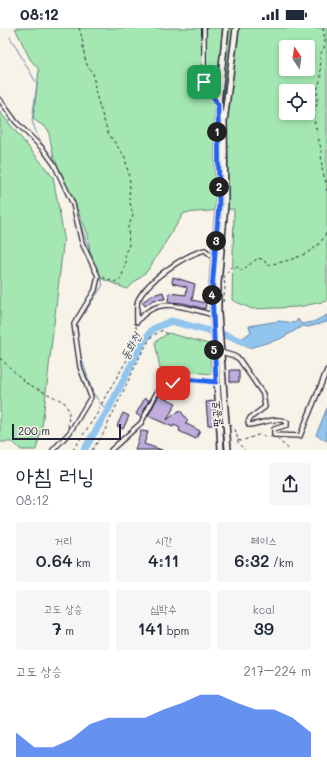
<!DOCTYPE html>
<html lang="ko">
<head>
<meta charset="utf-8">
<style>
	:root { --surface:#fff; --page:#f6f6f7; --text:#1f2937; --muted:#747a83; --accent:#2563eb }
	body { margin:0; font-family:Mali,"Poor Story",sans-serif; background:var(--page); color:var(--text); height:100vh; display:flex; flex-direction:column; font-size:15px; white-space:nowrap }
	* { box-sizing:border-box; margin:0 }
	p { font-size:13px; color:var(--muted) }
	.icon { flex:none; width:22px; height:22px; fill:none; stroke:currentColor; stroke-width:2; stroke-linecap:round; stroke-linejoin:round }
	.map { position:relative; height:422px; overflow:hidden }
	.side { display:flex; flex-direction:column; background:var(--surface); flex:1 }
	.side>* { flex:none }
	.needle { width:26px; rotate:347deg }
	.fabs { position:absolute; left:279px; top:12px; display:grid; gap:8px }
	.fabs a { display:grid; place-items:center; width:36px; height:36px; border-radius:4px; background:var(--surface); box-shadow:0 2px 6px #0003; font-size:20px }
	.scale { position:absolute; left:12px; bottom:10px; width:109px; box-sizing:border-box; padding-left:4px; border:2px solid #22223b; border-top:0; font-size:11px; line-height:14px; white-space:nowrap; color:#22223b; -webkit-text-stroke:3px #f7f3e8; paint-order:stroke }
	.pin { position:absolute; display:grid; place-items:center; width:34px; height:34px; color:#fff; margin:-17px; border-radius:8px; box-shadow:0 2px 6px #0006 }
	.km { position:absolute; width:20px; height:20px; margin:-10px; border-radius:50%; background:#222; color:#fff; font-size:11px; line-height:20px; text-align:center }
	.round { display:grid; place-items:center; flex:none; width:42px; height:42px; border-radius:4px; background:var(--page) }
	.headline { display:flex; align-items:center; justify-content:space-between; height:68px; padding:0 16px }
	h1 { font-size:22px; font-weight:600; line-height:30px }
	.metrics { display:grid; grid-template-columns:repeat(3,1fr); gap:6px; height:68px; padding:4px 16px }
	.metrics div { display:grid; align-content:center; border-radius:4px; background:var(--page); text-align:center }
	.metrics b { font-size:17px; font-weight:600 }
	.metrics small { font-size:11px; font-weight:400 }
	.metrics p { font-size:11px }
	.chart { height:112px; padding:8px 16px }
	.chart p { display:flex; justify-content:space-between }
	.chart svg { width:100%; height:72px; margin-top:4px; fill:var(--accent); opacity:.7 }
	.status { display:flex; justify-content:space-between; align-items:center; height:28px; padding:0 20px; background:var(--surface); direction:ltr }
	.status svg { height:11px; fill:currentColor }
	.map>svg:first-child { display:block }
</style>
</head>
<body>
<div class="status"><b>08:12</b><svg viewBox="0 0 49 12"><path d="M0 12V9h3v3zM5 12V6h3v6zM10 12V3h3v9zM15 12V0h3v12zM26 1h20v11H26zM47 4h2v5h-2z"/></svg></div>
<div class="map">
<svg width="327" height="422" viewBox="0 0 327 422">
	<rect width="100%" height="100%" fill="#f7f3e8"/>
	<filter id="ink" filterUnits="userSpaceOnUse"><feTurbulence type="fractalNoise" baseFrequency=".025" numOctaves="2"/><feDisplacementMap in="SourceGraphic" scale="8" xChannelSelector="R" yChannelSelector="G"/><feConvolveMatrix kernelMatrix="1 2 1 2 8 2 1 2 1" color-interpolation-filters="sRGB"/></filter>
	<g filter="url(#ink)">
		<path fill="#a4e7b2" stroke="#638476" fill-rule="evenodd" d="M15 0H327V273L298 279 252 281 232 272 234 181 184 185 148 242 127 261 100 250 90 226 88 206 54 130 48 101 33 91 39 42 30 31ZM286 19H308V41H286ZM286 63H308V85H286Z
			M0 84 53 149 64 209 42 399 36 422H21L13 414H0Z
			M168 305 209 316 212 346 160 341 155 314Z"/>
		<path fill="#91c5ee" stroke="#6584a6" d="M327 287V294L308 299 303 298 280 311 249 320 237 314 251 304 249 298 279 293 295 295 298 291 301 296 313 294Z
			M327 380V413L316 407Z"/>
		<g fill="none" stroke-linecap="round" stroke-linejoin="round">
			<path stroke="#6584a6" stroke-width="1" d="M10 9 37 56 32 93 39 111 61 144 67 159
				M76 183 95 238
				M79 319 77 296 103 257 100 249
				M80 326 93 365 107 384"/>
			<path stroke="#91c5ee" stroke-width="7" d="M84 422 107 384 143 314 153 301 171 293 228 308 247 315"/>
		</g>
		<path fill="#c0addc" stroke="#22223b" d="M173 249 195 256 192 272 206 275 205 281 183 275 168 274 169 265 186 267 187 259 172 255Z
			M163 264 165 271 153 272 145 278 142 274 153 267Z
			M230 342H239V354H230Z
			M159 367 176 375 167 392 180 382 188 393 185 395 200 403 196 411 179 403 180 400 174 397 173 399 148 388Z
			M145 370 149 372 141 389 136 386Z
			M214 373 215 397H208L206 374Z
			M123 385 129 388 123 401 117 398Z
			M141 403 148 404 144 416 162 422H135Z"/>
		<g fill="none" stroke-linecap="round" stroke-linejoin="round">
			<defs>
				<path id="street" d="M204 0V54L218 77 224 94
					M0 72 16 94 43 121 54 136 73 176 82 215 98 248 95 262 74 296 80 339 91 369 70 404 53 422
					M213 229 205 222C184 227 148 252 138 272 136 278 137 288 137 294 158 266 185 280 214 287
					M221 324 234 328 239 331 263 366 265 379 250 390 248 394 249 397C262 396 275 388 287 394V397L274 401V407L300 408 327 342
					M111 422 141 395 157 364 173 355 185 351 216 354"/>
				<path id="secondary" d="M221 422 212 262 219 175 218 77 226 0
					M228 422 218 285V256L225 176 224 94 236 0"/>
			</defs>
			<use href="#street" stroke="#22223b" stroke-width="6"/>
			<use href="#secondary" stroke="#22223b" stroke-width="8"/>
			<path stroke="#22223b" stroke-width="1" stroke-dasharray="3 3" stroke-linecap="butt" d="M79 0C85 13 81 35 93 45L96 67 108 105 125 129 130 154 129 170 133 188 128 199 129 217 125 225 126 234 121 251 114 254 102 249
				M323 0 325 13 324 20 320 27 321 50 317 62V76L313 88 321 121 322 141 327 158
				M327 160V164
				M223 274 225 260 224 248 231 239H238L241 243 258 230 264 232 267 237C289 233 320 226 327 202
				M0 330 26 355 64 374 69 383 68 401
				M231 397 235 401 238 412 241 413 258 407 272 409
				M277 411 290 422
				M238 412V415L245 422
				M73 422 97 386 105 369 130 327 136 311V298
				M92 422 103 406 142 324 152 308 163 302 168 307"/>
			<use href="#street" stroke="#f7f3e8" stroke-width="3.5"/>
			<use href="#secondary" stroke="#f7f3e8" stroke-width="5"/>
		</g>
	</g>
	<g fill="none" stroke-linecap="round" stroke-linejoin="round" filter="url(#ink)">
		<defs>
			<path id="route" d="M173 355 185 351 216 354 212 262 219 176 218 77 204 54"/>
		</defs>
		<use href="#route" stroke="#fff" stroke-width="8"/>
		<use href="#route" stroke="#2563eb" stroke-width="5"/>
	</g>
	<g text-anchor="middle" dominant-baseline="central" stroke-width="3.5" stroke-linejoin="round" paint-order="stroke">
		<g font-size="11" fill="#22223b" stroke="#f7f3e8">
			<text transform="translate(216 386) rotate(-95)">팔공로</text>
		</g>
		<g font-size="12" font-style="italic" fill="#435371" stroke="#f7f3e8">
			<text transform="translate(130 318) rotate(-61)">동화천</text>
		</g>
	</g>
</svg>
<div class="fabs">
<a><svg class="needle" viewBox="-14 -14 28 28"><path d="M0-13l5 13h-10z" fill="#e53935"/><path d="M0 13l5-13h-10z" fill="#747a83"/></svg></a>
<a><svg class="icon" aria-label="locate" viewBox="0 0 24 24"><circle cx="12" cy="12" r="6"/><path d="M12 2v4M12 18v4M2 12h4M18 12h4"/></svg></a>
</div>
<div class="scale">200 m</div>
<div class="pin" style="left:204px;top:54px;background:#1e9e55"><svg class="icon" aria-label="arrive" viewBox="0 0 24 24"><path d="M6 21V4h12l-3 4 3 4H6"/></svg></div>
<div class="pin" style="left:173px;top:355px;background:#d93025"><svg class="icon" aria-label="check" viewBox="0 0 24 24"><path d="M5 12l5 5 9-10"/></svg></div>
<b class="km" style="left:217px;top:104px">1</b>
<b class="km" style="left:219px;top:159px">2</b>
<b class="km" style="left:216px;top:213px">3</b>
<b class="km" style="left:212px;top:267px">4</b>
<b class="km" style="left:214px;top:322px">5</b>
</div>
<section class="side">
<div class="headline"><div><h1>아침 러닝</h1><p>08:12</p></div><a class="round"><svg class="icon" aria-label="share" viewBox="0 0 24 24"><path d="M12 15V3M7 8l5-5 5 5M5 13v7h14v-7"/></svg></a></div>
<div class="metrics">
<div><p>거리</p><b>0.64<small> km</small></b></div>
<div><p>시간</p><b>4:11</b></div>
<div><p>페이스</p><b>6:32<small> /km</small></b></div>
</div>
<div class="metrics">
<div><p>고도 상승</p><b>7<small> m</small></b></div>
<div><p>심박수</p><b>141<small> bpm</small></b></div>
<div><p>kcal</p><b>39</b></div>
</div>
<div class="chart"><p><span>고도 상승</span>217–224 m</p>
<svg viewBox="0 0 160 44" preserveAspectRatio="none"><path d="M0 44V29L10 38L20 38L30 33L40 24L50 20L60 20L70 20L80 15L90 11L100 6L110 6L120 11L130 15L140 15L150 20L160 29V44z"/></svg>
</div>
</section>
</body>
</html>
